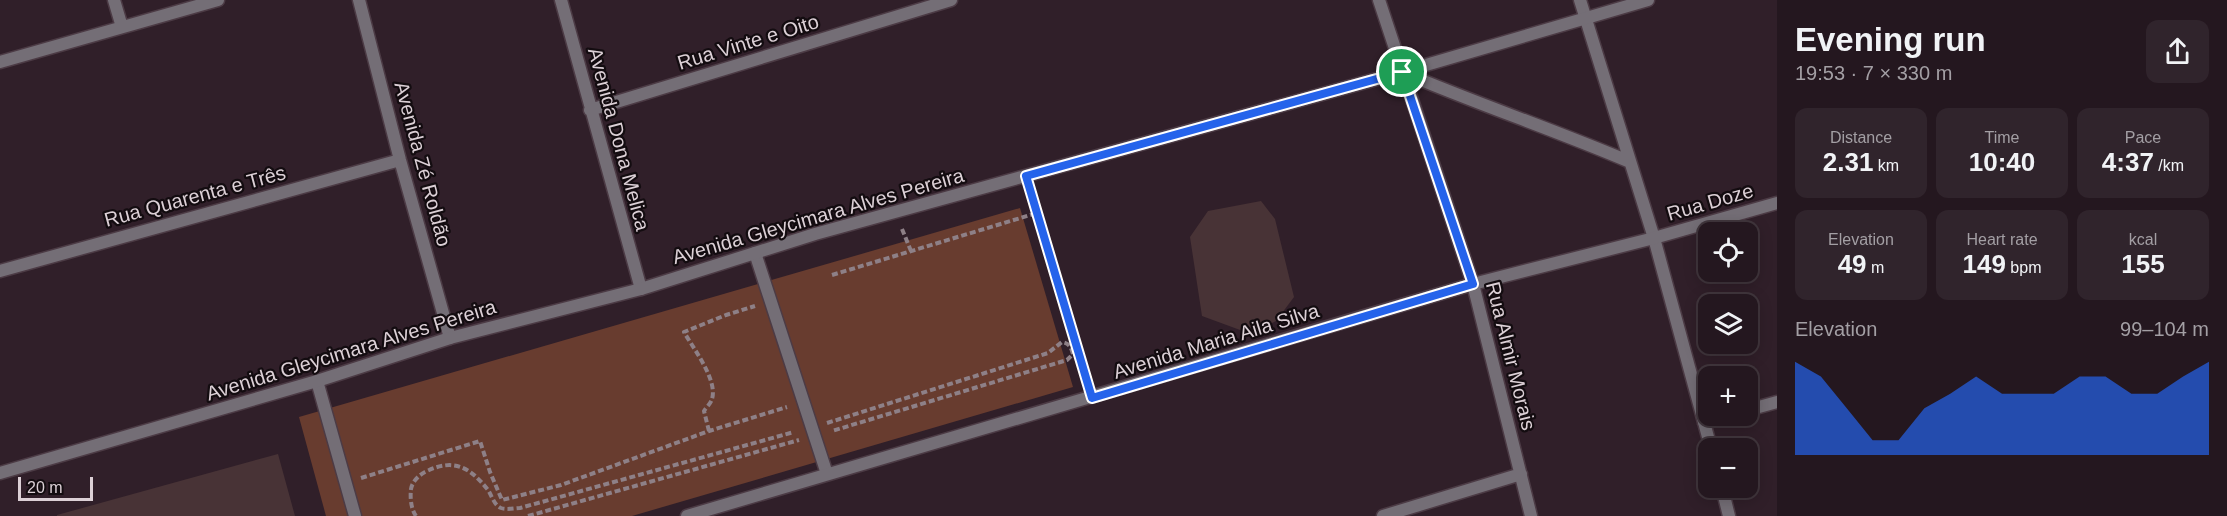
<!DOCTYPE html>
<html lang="en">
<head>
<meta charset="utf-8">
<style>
	:root { --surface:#24171f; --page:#30242c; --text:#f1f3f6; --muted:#a39fa4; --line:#41363d; --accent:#2563eb }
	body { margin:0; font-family:Helvetica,sans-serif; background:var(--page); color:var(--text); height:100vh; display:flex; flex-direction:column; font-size:22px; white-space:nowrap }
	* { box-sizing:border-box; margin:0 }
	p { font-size:20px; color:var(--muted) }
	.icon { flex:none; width:33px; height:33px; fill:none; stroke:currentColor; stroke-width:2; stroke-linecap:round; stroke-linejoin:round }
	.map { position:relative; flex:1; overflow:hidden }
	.panel { display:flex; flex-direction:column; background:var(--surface); width:450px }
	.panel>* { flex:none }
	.tools { position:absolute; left:1698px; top:222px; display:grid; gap:12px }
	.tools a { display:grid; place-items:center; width:60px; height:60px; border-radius:12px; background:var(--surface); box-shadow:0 3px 15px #0003,0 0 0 2px var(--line); font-size:30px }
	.scale { position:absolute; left:18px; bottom:15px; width:75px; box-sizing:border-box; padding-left:6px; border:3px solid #dcd0d6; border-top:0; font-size:16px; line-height:21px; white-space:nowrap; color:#dcd0d6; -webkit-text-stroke:4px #130c10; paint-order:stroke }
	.pin { position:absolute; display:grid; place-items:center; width:51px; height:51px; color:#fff; margin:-26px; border:3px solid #fff; border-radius:50%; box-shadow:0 2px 6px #0007 }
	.round { display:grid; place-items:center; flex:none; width:63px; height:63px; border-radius:12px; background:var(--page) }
	.head { display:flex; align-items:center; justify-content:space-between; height:102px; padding:0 18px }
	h1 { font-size:33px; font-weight:800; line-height:45px }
	.metrics { display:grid; grid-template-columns:repeat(3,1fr); gap:9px; height:102px; padding:6px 18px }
	.metrics div { display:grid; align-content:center; border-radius:12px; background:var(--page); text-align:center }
	.metrics b { font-size:26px; font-weight:800 }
	.metrics small { font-size:16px; font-weight:400 }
	.metrics p { font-size:16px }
	.chart { height:168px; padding:12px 18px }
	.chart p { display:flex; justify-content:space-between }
	.chart svg { width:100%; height:108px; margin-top:6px; fill:var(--accent); opacity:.7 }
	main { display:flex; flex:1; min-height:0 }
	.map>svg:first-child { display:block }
</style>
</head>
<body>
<main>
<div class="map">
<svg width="1777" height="516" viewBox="0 0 1777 516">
	<rect width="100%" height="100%" fill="#301f29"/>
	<path fill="#683c2f" d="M1020 208 1073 387 632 516H326L299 417Z"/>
	<path fill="#483336" d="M1261 201 1275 219 1294 297 1276 321 1251 334 1202 316 1190 237 1208 211Z
		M278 454 295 516H57V515Z"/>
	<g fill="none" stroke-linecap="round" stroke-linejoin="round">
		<defs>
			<path id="service" d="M755 253 827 474
				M317 381 355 516"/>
			<path id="minor" d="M114 0 122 27
				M359 0 400 160 450 338
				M561 0 641 289
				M1379 0 1473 284 1531 516
				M1580 0 1654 238 1711 448
				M0 62 218 0
				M1402 72C1477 104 1555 130 1630 162
				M590 110 951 0
				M0 271 400 160
				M1748 410 1777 402
				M1704 423 1729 416
				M1722 488 1729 516
				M1383 516 1521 474"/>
			<path id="tertiary" d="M0 473 317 381 450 338 641 289 815 234 1402 72 1648 0
				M687 516 1473 284 1654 238 1777 203"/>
		</defs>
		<use href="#service" stroke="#4c3b45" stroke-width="15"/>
		<use href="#minor" stroke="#4c3b45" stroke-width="15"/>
		<use href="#tertiary" stroke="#4c3b45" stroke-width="15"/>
		<path stroke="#8e8087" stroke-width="4" stroke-dasharray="6 3" stroke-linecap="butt" d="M1037 213 1087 380
			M902 229 911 251
			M832 275 1037 213 1031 192
			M827 423 1048 353 1062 342C1069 343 1071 347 1073 354L1067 360 832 431
			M709 431 704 411C706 408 711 403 712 399 718 380 693 348 684 332L726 315 755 306
			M361 478 480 441 490 472 502 500 561 485 709 431 787 407
			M416 516C411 509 410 498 411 489 412 482 419 475 425 472 453 458 469 466 488 490 492 496 494 505 501 508 506 510 515 508 520 508L794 432
			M528 516 799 440"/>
		<use href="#service" stroke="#746e76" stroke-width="12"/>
		<use href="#minor" stroke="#746e76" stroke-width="12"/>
		<use href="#tertiary" stroke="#746e76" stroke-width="12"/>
	</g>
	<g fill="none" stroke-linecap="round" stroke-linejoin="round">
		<defs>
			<path id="route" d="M1402 72 1473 284 1092 398 1026 176Z"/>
		</defs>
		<use href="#route" stroke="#fff" stroke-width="12"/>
		<use href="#route" stroke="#2563eb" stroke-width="8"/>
	</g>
	<g text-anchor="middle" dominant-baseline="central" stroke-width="4.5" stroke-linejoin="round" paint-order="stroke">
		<g font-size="20" fill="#dcd0d6" stroke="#130c10">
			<text transform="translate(748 42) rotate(-17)">Rua Vinte e Oito</text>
			<text transform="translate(619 139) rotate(75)">Avenida Dona Melica</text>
			<text transform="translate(423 164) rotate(75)">Avenida Zé Roldão</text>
			<text transform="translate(195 196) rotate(-15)">Rua Quarenta e Três</text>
			<text transform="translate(1710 202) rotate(-16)">Rua Doze</text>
			<text transform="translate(818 216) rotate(-16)">Avenida Gleycimara Alves Pereira</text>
			<text transform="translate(1216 341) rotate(-17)">Avenida Maria Aila Silva</text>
			<text transform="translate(351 350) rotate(-17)">Avenida Gleycimara Alves Pereira</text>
			<text transform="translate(1511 356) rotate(76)">Rua Almir Morais</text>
		</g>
	</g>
</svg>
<div class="tools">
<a><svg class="icon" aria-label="locate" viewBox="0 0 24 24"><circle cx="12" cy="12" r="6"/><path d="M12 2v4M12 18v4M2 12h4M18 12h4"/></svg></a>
<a><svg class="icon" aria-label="layers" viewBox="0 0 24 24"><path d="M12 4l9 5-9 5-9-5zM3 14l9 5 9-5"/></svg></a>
<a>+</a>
<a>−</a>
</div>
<div class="scale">20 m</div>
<div class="pin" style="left:1402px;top:72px;background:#1e9e55"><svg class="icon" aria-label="arrive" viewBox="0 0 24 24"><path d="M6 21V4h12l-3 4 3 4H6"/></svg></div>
</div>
<section class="panel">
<div class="head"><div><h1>Evening run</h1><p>19:53 · 7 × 330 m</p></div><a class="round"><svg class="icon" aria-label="share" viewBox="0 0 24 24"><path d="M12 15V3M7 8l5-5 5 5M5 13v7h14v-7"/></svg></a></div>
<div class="metrics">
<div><p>Distance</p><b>2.31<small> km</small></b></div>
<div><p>Time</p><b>10:40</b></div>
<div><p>Pace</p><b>4:37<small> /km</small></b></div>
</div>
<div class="metrics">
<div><p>Elevation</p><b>49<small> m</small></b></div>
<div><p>Heart rate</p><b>149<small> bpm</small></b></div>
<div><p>kcal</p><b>155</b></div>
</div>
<div class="chart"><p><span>Elevation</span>99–104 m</p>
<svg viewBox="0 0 160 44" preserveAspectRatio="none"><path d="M0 44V6L10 12L20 25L30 38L40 38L50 25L60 19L70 12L80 19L90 19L100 19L110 12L120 12L130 19L140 19L150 12L160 6V44z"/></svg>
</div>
</section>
</main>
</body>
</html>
